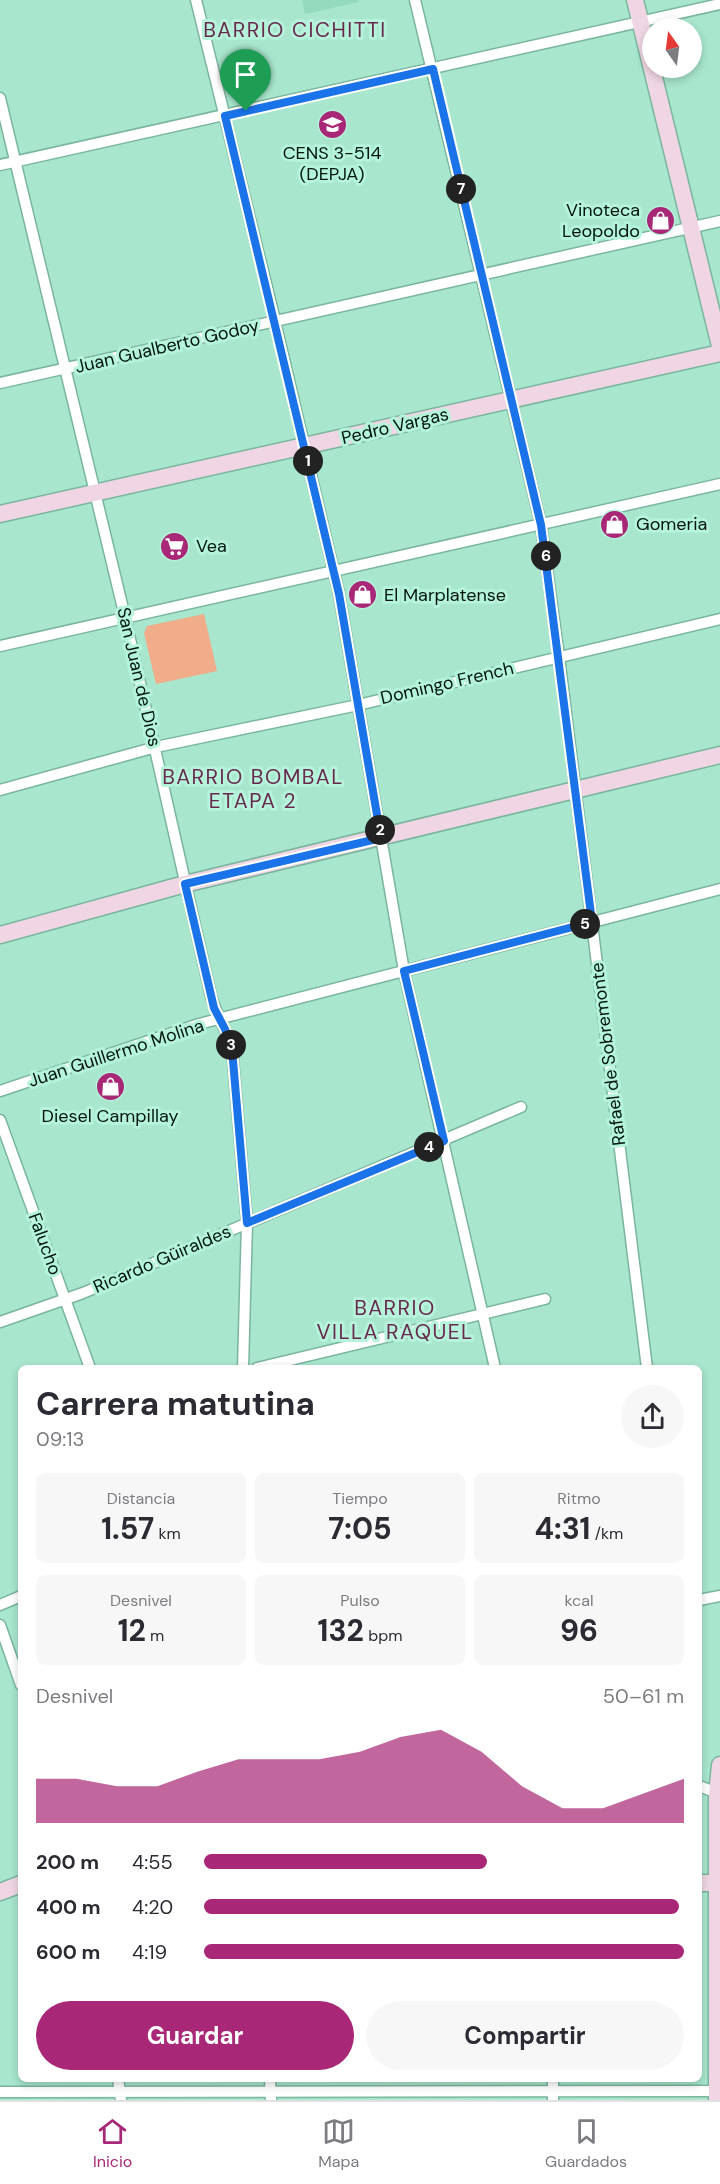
<!DOCTYPE html>
<html lang="es">
<head>
<meta charset="utf-8">
<style>
	:root { --surface:#fff; --page:#f7f7f7; --text:#2b2b33; --muted:#7c7c81; --line:#e1e1e2; --accent:#a82776 }
	body { margin:0; font-family:"DM Sans",sans-serif; background:var(--page); color:var(--text); height:100vh; display:flex; flex-direction:column; font-size:22px; white-space:nowrap }
	* { box-sizing:border-box; margin:0 }
	p { font-size:20px; color:var(--muted) }
	.icon { flex:none; width:33px; height:33px; fill:none; stroke:currentColor; stroke-width:2; stroke-linecap:round; stroke-linejoin:round }
	.map { position:relative; flex:1; overflow:hidden }
	.details { position:absolute; left:18px; top:1365px; width:684px; height:717px; display:flex; flex-direction:column; background:var(--surface); border-radius:9px; box-shadow:0 3px 9px #0003 }
	.details>* { flex:none }
	.needle { width:39px; rotate:346deg }
	.controls { position:absolute; left:642px; top:18px; display:grid; gap:12px }
	.controls a { display:grid; place-items:center; width:60px; height:60px; border-radius:50%; background:var(--surface); box-shadow:0 3px 9px #0003; font-size:30px }
	.pin { position:absolute; display:grid; place-items:center; width:51px; height:51px; color:#fff; margin:-62px -26px; border-radius:50% 50% 50% 0; rotate:-45deg; box-shadow:0 0 6px #0007 }
	.pin .icon { rotate:45deg }
	.km { position:absolute; width:30px; height:30px; margin:-15px; border-radius:50%; background:#222; color:#fff; font-size:16px; line-height:30px; text-align:center }
	.round { display:grid; place-items:center; flex:none; width:63px; height:63px; border-radius:32px; background:var(--page) }
	.overview { display:flex; align-items:center; justify-content:space-between; height:102px; padding:0 18px }
	h1 { font-size:33px; font-weight:700; line-height:45px }
	.stats { display:grid; grid-template-columns:repeat(3,1fr); gap:9px; height:102px; padding:6px 18px }
	.stats div { display:grid; align-content:center; border-radius:9px; background:var(--page); text-align:center }
	.stats b { font-size:30px; font-weight:700 }
	.stats small { font-size:16px; font-weight:400 }
	.stats p { font-size:16px }
	.chart { height:168px; padding:12px 18px }
	.chart p { display:flex; justify-content:space-between }
	.chart svg { width:100%; height:108px; margin-top:6px; fill:var(--accent); opacity:.7 }
	.action { display:flex; gap:12px; margin-top:auto; padding:12px 18px }
	.action a { flex:1; height:69px; border-radius:36px; background:var(--accent); color:#fff; font-size:24px; font-weight:700; line-height:69px; text-align:center }
	.action a+a { background:var(--page); color:var(--text) }
	ul { padding:0 18px; list-style:none; font-size:20px }
	li { display:grid; grid-template-columns:96px 72px 1fr; align-items:center; height:45px }
	li i { height:15px; border-radius:8px; background:var(--accent) }
	.menu { display:flex; justify-content:space-around; align-items:center; height:84px; border-top:2px solid var(--line); background:var(--surface); font-size:16px; color:var(--muted) }
	.menu a { display:grid; justify-items:center; gap:3px }
	.menu .selected { color:var(--accent) }
	.map>svg:first-child { display:block }
</style>
</head>
<body>
<div class="map">
<svg width="720" height="2100" viewBox="0 0 720 2100">
	<rect width="100%" height="100%" fill="#a8e6cd"/>
	<path fill="#94dabe" d="M302 0H358L359 2 305 14Z"/>
	<path fill="#f1ac89" d="M204 614 217 671 156 684 144 633 147 626Z"/>
	<g fill="none" stroke-linecap="round" stroke-linejoin="round">
		<defs>
			<path id="street" d="M196 0 271 304 339 594 404 971 495 1368
				M415 0 541 525 559 657 647 1368
				M0 98 125 617 211 996C216 1015 227 1030 232 1049L247 1223 243 1368
				M0 165 720 4
				M0 383 720 221
				M0 646 720 484
				M0 790 156 747 358 705 720 619
				M0 1091 199 1024 720 889
				M0 1120 90 1368
				M0 1322 83 1293 521 1107
				M257 1368 545 1299
				M699 1600 720 1596
				M0 1605 21 1596
				M0 1625 21 1685
				M699 1786 720 1794
				M118 2079 121 2100
				M270 2079 271 2100
				M553 2079V2100
				M0 2092 717 2091"/>
			<path id="secondary" d="M635 0 720 346
				M0 514 720 353
				M0 935 185 884 720 755
				M699 1883H720
				M0 1892 21 1884
				M717 2100V1795L720 1765"/>
		</defs>
		<use href="#street" stroke="#7ab69e" stroke-width="13"/>
		<use href="#secondary" stroke="#7ab69e" stroke-width="19"/>
		<use href="#street" stroke="#fff" stroke-width="10"/>
		<use href="#secondary" stroke="#f0d6e4" stroke-width="16"/>
	</g>
	<g fill="none" stroke-linecap="round" stroke-linejoin="round">
		<defs>
			<path id="route" d="M433 69 541 525 592 922 404 971 444 1141 247 1223 232 1049 225 1029 214 1008 185 884 381 838 339 594 225 116Z"/>
		</defs>
		<use href="#route" stroke="#fff" stroke-width="12"/>
		<use href="#route" stroke="#1a73e8" stroke-width="8"/>
	</g>
	<defs>
		<symbol id="university-disc" viewBox="-11 -11 22 22"><circle r="9.5" fill="#a82776" stroke="#b5f3da"/><path d="M0-5L7-2L0 1L-7-2ZM-4 1L0 2.5L4 1V4Q0 6-4 4Z" fill="#fff"/></symbol>
		<symbol id="shop-disc" viewBox="-11 -11 22 22"><circle r="9.5" fill="#a82776" stroke="#b5f3da"/><path d="M-5-2.5h2.3a2.7 3.5 0 0 1 5.4 0H5L5.5 6h-11ZM-1.5-2.5h3a1.5 2.3 0 0 0-3 0Z" fill="#fff"/></symbol>
		<symbol id="supermarket-disc" viewBox="-11 -11 22 22"><circle r="9.5" fill="#a82776" stroke="#b5f3da"/><path d="M-6-5.5h2.5l.6 2H6L4.5 2H-2.5L-4.4-4H-6ZM-1.5 3.2a1.3 1.3 0 1 0 .1 0ZM3 3.2a1.3 1.3 0 1 0 .1 0Z" fill="#fff"/></symbol>
	</defs>
	<g fill-rule="evenodd">
		<use href="#university-disc" x="316" y="108" width="33" height="33"/>
		<use href="#shop-disc" x="644" y="204" width="33" height="33"/>
		<use href="#shop-disc" x="598" y="508" width="33" height="33"/>
		<use href="#supermarket-disc" x="158" y="530" width="33" height="33"/>
		<use href="#shop-disc" x="346" y="578" width="33" height="33"/>
		<use href="#shop-disc" x="94" y="1070" width="33" height="33"/>
	</g>
	<g text-anchor="middle" dominant-baseline="central" stroke-width="6" stroke-linejoin="round" paint-order="stroke">
		<g font-size="18" fill="#01170f" stroke="#b5f3da" text-anchor="start">
			<text x="332" y="153" text-anchor="middle">CENS 3-514<tspan x="332" dy="21">(DEPJA)</tspan></text>
			<text x="640" y="210" text-anchor="end">Vinoteca<tspan x="640" dy="21">Leopoldo</tspan></text>
			<text x="636" y="524">Gomeria</text>
			<text x="196" y="546">Vea</text>
			<text x="384" y="595">El Marplatense</text>
			<text x="110" y="1116" text-anchor="middle">Diesel Campillay</text>
		</g>
		<g font-size="18" fill="#01170f" stroke="#b5f3da">
			<text transform="translate(167 346) rotate(-13)">Juan Gualberto Godoy</text>
			<text transform="translate(395 426) rotate(-13)">Pedro Vargas</text>
			<text transform="translate(139 677) rotate(77)">San Juan de Dios</text>
			<text transform="translate(447 683) rotate(-13)">Domingo French</text>
			<text transform="translate(116 1053) rotate(-18)">Juan Guillermo Molina</text>
			<text transform="translate(608 1054) rotate(-97)">Rafael de Sobremonte</text>
			<text transform="translate(45 1244) rotate(70)">Falucho</text>
			<text transform="translate(162 1259) rotate(-23)">Ricardo Güiraldes</text>
		</g>
		<g font-size="21" letter-spacing="1.5" fill="#68294d" stroke="#b5f3da">
			<text x="295" y="30">BARRIO CICHITTI</text>
			<text x="253" y="777">BARRIO BOMBAL<tspan x="253" dy="24">ETAPA 2</tspan></text>
			<text x="395" y="1308">BARRIO<tspan x="395" dy="24">VILLA RAQUEL</tspan></text>
		</g>
	</g>
</svg>
<div class="controls">
<a><svg class="needle" viewBox="-14 -14 28 28"><path d="M0-13l5 13h-10z" fill="#e53935"/><path d="M0 13l5-13h-10z" fill="#7c7c81"/></svg></a>
</div>
<div class="pin" style="left:246px;top:111px;background:#1e9e55"><svg class="icon" aria-label="arrive" viewBox="0 0 24 24"><path d="M6 21V4h12l-3 4 3 4H6"/></svg></div>
<b class="km" style="left:308px;top:461px">1</b>
<b class="km" style="left:380px;top:830px">2</b>
<b class="km" style="left:231px;top:1045px">3</b>
<b class="km" style="left:429px;top:1147px">4</b>
<b class="km" style="left:585px;top:924px">5</b>
<b class="km" style="left:546px;top:556px">6</b>
<b class="km" style="left:461px;top:189px">7</b>
<section class="details">
<div class="overview"><div><h1>Carrera matutina</h1><p>09:13</p></div><a class="round"><svg class="icon" aria-label="share" viewBox="0 0 24 24"><path d="M12 15V3M7 8l5-5 5 5M5 13v7h14v-7"/></svg></a></div>
<div class="stats">
<div><p>Distancia</p><b>1.57<small> km</small></b></div>
<div><p>Tiempo</p><b>7:05</b></div>
<div><p>Ritmo</p><b>4:31<small> /km</small></b></div>
</div>
<div class="stats">
<div><p>Desnivel</p><b>12<small> m</small></b></div>
<div><p>Pulso</p><b>132<small> bpm</small></b></div>
<div><p>kcal</p><b>96</b></div>
</div>
<div class="chart"><p><span>Desnivel</span>50–61 m</p>
<svg viewBox="0 0 160 44" preserveAspectRatio="none"><path d="M0 44V26L10 26L20 29L30 29L40 23L50 18L60 18L70 18L80 15L90 9L100 6L110 15L120 29L130 38L140 38L150 32L160 26V44z"/></svg>
</div>
<ul>
<li><b>200 m</b>4:55<i style="width:59%"></i></li>
<li><b>400 m</b>4:20<i style="width:99%"></i></li>
<li><b>600 m</b>4:19<i style="width:100%"></i></li>
</ul>
<div class="action"><a>Guardar</a><a>Compartir</a></div>
</section>
</div>
<nav class="menu">
<a class="selected"><svg class="icon" aria-label="home" viewBox="0 0 24 24"><path d="M3 11l9-7 9 7M6 9v11h12V9"/></svg>Inicio</a>
<a><svg class="icon" aria-label="map" viewBox="0 0 24 24"><path d="M3 6l6-2 6 2 6-2v14l-6 2-6-2-6 2zM9 4v14M15 6v14"/></svg>Mapa</a>
<a><svg class="icon" aria-label="saved" viewBox="0 0 24 24"><path d="M7 4h10v16l-5-4-5 4z"/></svg>Guardados</a>
</nav>
</body>
</html>
